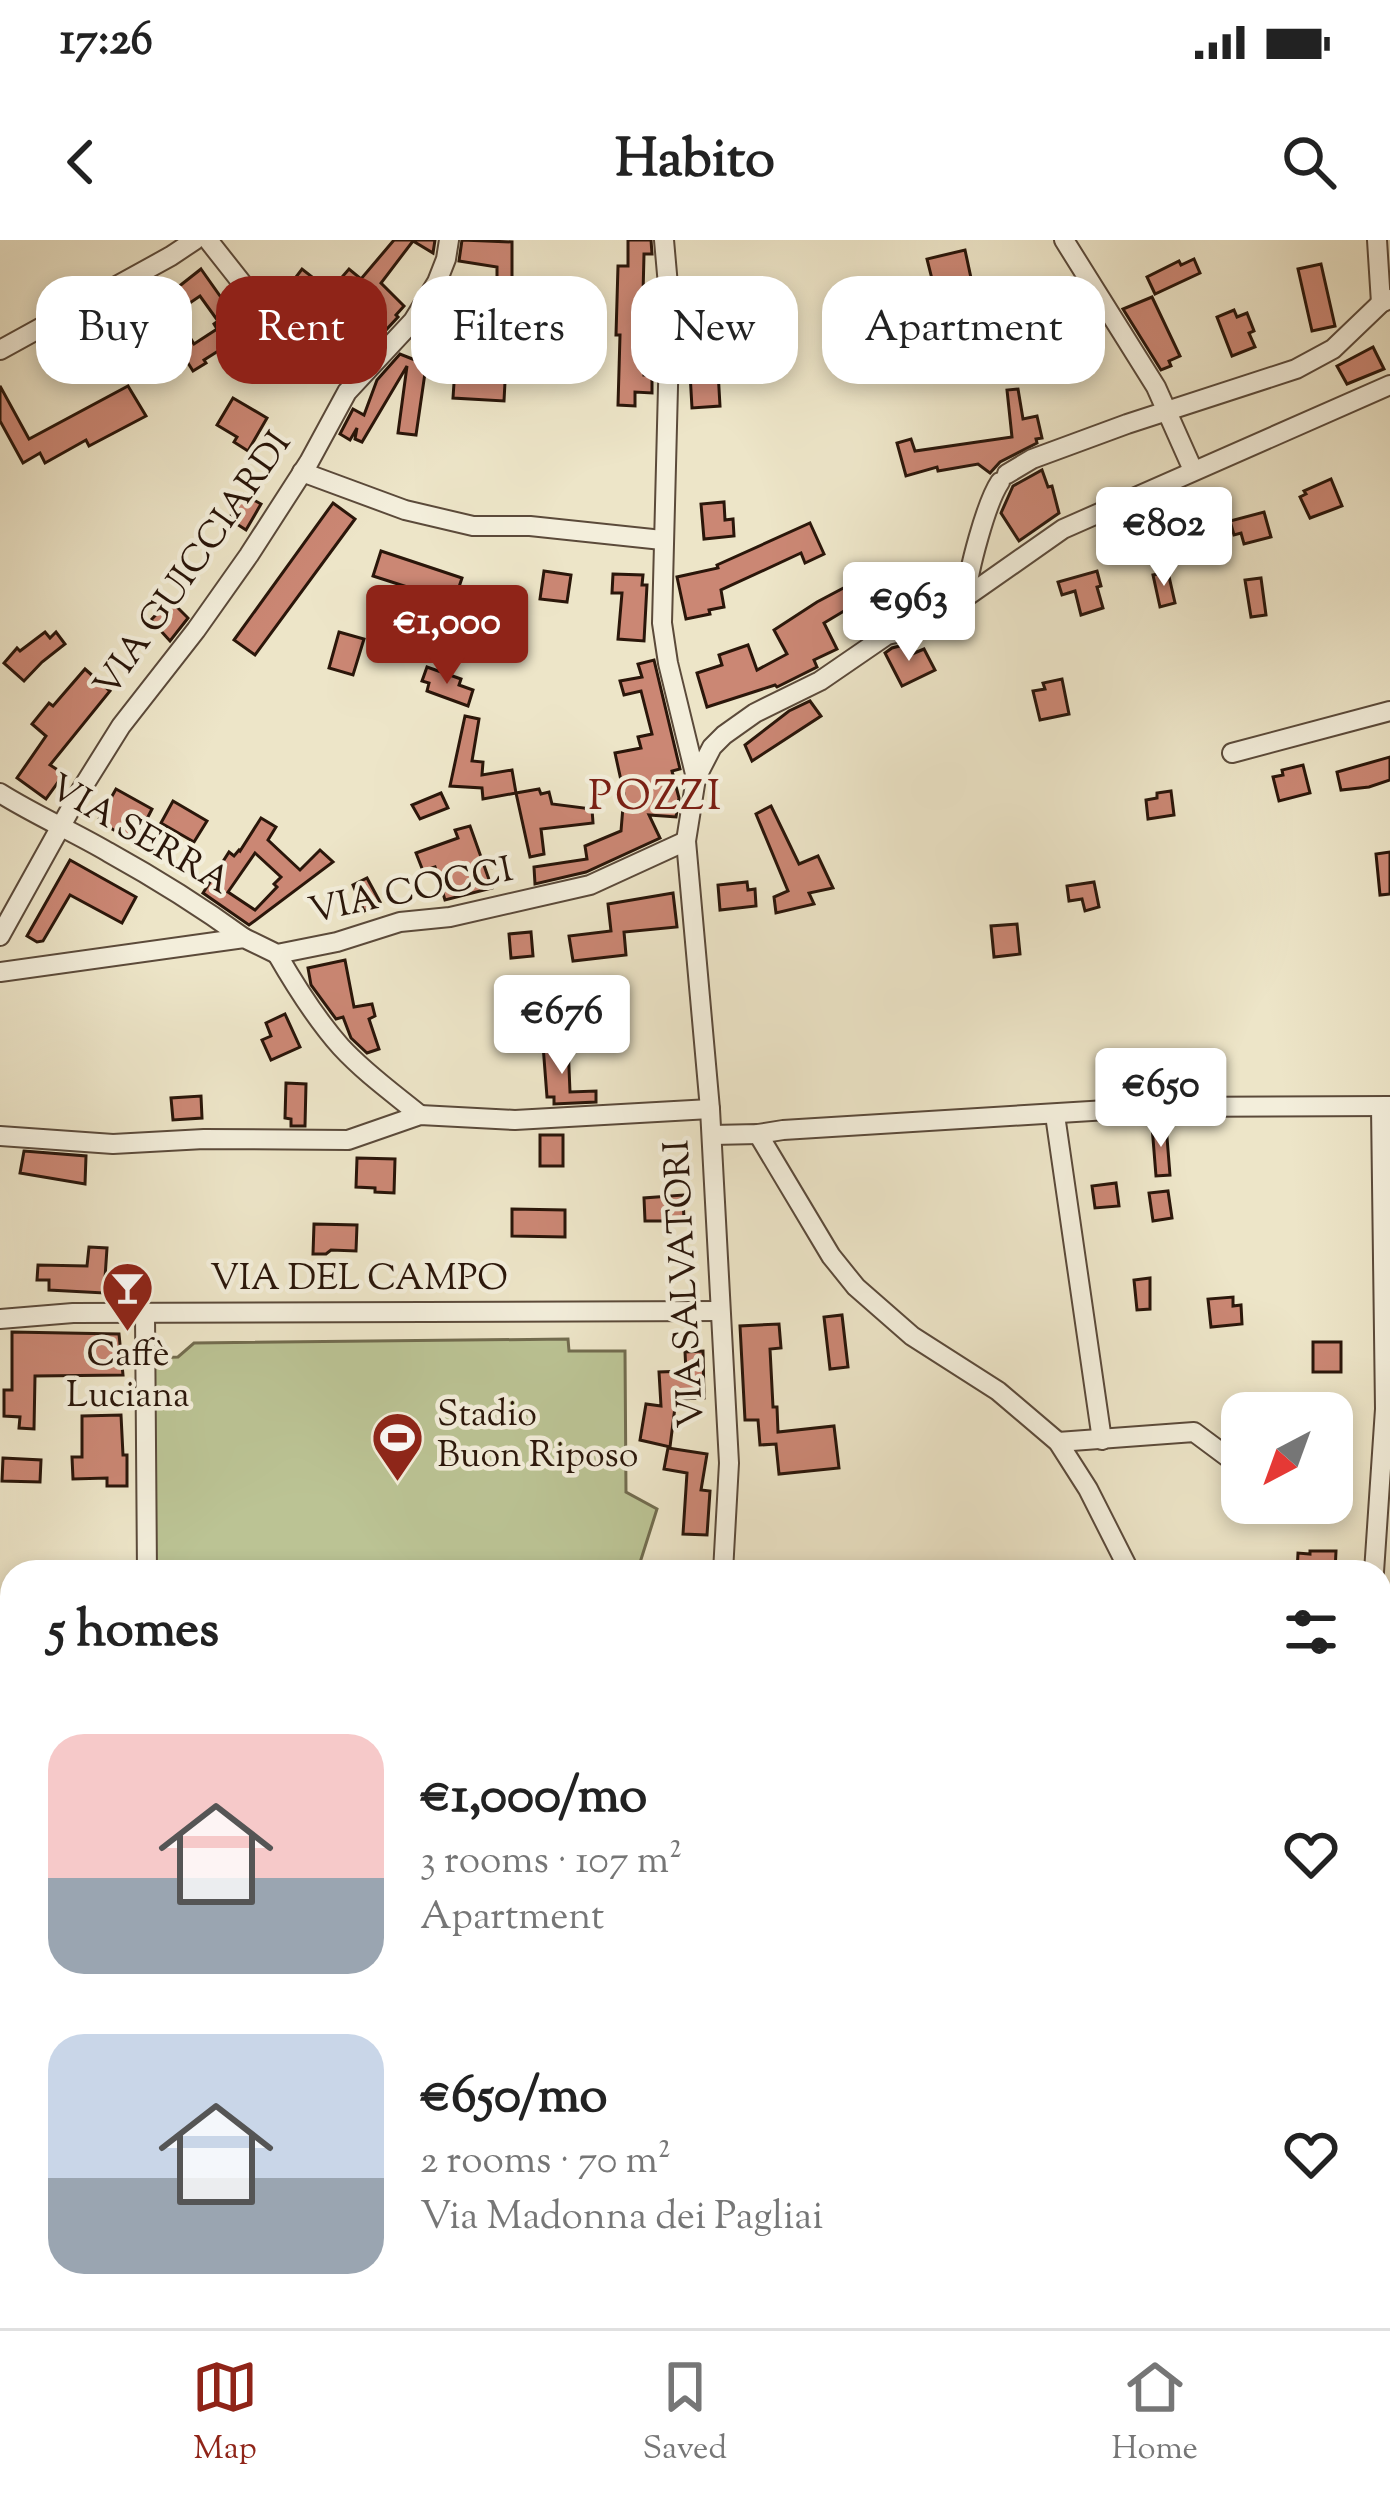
<!DOCTYPE html>
<html lang="en">
<head>
<meta charset="utf-8">
<style>
	:root { --surface:#fff; --page:#f2f2f2; --text:#222; --muted:#767676; --line:#e0e0e0; --accent:#8f2418 }
	body { margin:0; font-family:"Sorts Mill Goudy",serif; background:var(--page); color:var(--text); height:100vh; display:flex; flex-direction:column; font-size:45px; white-space:nowrap }
	* { box-sizing:border-box; margin:0 }
	p { font-size:39px; color:var(--muted) }
	.icon { flex:none; width:66px; height:66px; fill:none; stroke:currentColor; stroke-width:2; stroke-linecap:round; stroke-linejoin:round }
	.map { position:relative; flex:1; overflow:hidden }
	.panel { position:absolute; left:0px; top:1320px; width:1392px; height:768px; display:flex; flex-direction:column; background:var(--surface); border-radius:36px 36px 0 0; box-shadow:0 6px 18px #0003 }
	.panel>* { flex:none }
	.guide { position:absolute; left:36px; top:36px; width:1320px; height:108px; display:flex; gap:24px }
	.needle { width:78px; rotate:221deg }
	.controls { position:absolute; left:1221px; top:1152px; display:grid; gap:24px }
	.controls a { display:grid; place-items:center; width:132px; height:132px; border-radius:24px; background:var(--surface); box-shadow:0 6px 18px #0003; font-size:60px }
	.price { position:absolute; translate:-50% -102px; padding:0 27px; border-radius:12px; background:#fff; color:#222; font-size:39px; line-height:78px; filter:drop-shadow(0 3px 6px #0008) }
	.price::after { content:''; position:absolute; left:50%; top:72px; width:36px; height:27px; margin-left:-18px; background:inherit; clip-path:polygon(0 0,100% 0,50% 100%) }
	.price.active { background:var(--accent); color:#fff }
	ul { padding:0; list-style:none }
	li { display:flex; align-items:center; gap:36px; height:300px; padding:0 48px }
	li span { display:grid; place-items:center; flex:none; width:336px; height:240px; border-radius:36px; color:#555 }
	li>.icon { margin-inline-start:auto }
	span .icon { width:144px; height:144px; fill:#fffc; stroke-width:1 }
	li b { font-size:51px }
	h2 { display:flex; justify-content:space-between; align-items:center; height:144px; padding:0 48px; font-size:51px }
	.tag { padding:0 42px; border-radius:36px; background:var(--surface); box-shadow:0 6px 18px #0003; font-size:42px; line-height:108px }
	.tag.active { background:var(--accent); color:#fff }
	.status { display:flex; justify-content:space-between; align-items:center; height:84px; padding:0 60px; background:var(--surface); direction:ltr }
	.status svg { height:33px; fill:currentColor }
	header { display:flex; justify-content:space-between; align-items:center; height:156px; padding:0 48px; background:var(--surface); font-size:54px; font-weight:700 }
	.tab-bar { display:flex; justify-content:space-around; align-items:center; height:168px; border-top:3px solid var(--line); background:var(--surface); font-size:33px; color:var(--muted) }
	.tab-bar a { display:grid; justify-items:center; gap:6px }
	.tab-bar .active { color:var(--accent) }
	.map>svg:first-child { display:block }
	.green { fill:#bbc394; stroke:#726c4f; stroke-width:3 }
	.building { fill:#cb8774; stroke:#2a160a; stroke-width:3; fill-rule:evenodd }
	.lines { fill:none; stroke-linecap:round; stroke-linejoin:round }
	.minor-casing { stroke:#5b4a3a; stroke-width:22 }
	.minor { stroke:#f3eedb; stroke-width:18 }
	.labels { text-anchor:middle; dominant-baseline:central; stroke-width:9; stroke-linejoin:round; paint-order:stroke }
	.street-label { font-size:36px; fill:#2a160a; stroke:#f3eedb }
	.poi-label { font-size:36px; fill:#2a160a; stroke:#f3eedb }
	.quarter-label { font-size:42px; letter-spacing:3px; fill:#7a1f14; stroke:#f3eedb }
</style>
</head>
<body>
<div class="status"><b>17:26</b><svg viewBox="0 0 49 12"><path d="M0 12V9h3v3zM5 12V6h3v6zM10 12V3h3v9zM15 12V0h3v12zM26 1h20v11H26zM47 4h2v5h-2z"/></svg></div>
<header><svg class="icon" aria-label="back" viewBox="0 0 24 24"><path d="M15 5l-7 7 7 7"/></svg>Habito<svg class="icon" aria-label="search" viewBox="0 0 24 24"><circle cx="10" cy="10" r="6"/><path d="M15 15l6 6"/></svg></header>
<div class="map">
<svg width="1390" height="2088" viewBox="0 0 1390 2088">
	<rect width="100%" height="100%" fill="#ede5c8"/>
	<filter id="stains"><feTurbulence type="fractalNoise" baseFrequency=".00167" numOctaves="4"/><feColorMatrix values="0 0 0 0 .2 0 0 0 0 .09 0 0 0 0 .02 0 0 0 .5 -.17"/></filter>
	<radialGradient id="worn" r=".72"><stop offset=".6" stop-color="#630" stop-opacity="0"/><stop offset="1" stop-color="#630" stop-opacity=".3"/></radialGradient>
	<path class="green" d="M 568,1099 L 569,1111 L 625,1111 L 626,1252 L 657,1269 L 637,1332 L 155,1332 L 152,1118 L 178,1117 L 194,1103 Z"/>
	<g class="building">
		<path d="M 394,0 L 435,0 L 433,13 L 413,1 L 381,43 L 404,66 L 396,75 L 398,77 L 361,117 L 344,100 L 340,103 L 333,100 L 316,83 L 318,81 L 283,54 L 302,29 L 330,51 L 349,29 L 361,39 Z"/>
		<path d="M 462,0 L 512,2 L 512,45 L 497,45 L 497,27 L 459,21 Z"/>
		<path d="M 628,0 L 651,0 L 652,14 L 644,14 L 643,55 L 646,55 L 644,135 L 652,135 L 652,153 L 635,152 L 635,166 L 618,165 L 620,95 L 616,95 L 618,26 L 628,26 Z"/>
		<path d="M 965,10 L 971,38 L 934,47 L 927,19 Z"/>
		<path d="M 1194,19 L 1200,33 L 1155,54 L 1147,37 L 1179,21 L 1181,25 Z"/>
		<path d="M 1321,24 L 1335,86 L 1312,91 L 1298,29 Z"/>
		<path d="M 201,29 L 242,87 L 248,82 L 257,95 L 243,104 L 240,99 L 234,101 L 204,120 L 206,123 L 193,131 L 178,107 L 191,99 L 194,104 L 217,89 L 214,84 L 218,81 L 200,56 L 172,75 L 175,79 L 162,87 L 147,65 L 161,56 L 163,59 Z"/>
		<path d="M 1152,57 L 1180,116 L 1169,121 L 1171,126 L 1161,130 L 1123,69 Z"/>
		<path d="M 1234,70 L 1237,77 L 1247,73 L 1254,91 L 1249,93 L 1255,107 L 1232,116 L 1217,77 Z"/>
		<path d="M 1373,107 L 1384,129 L 1347,144 L 1337,126 Z"/>
		<path d="M 416,108 L 470,112 L 469,135 L 480,136 L 480,140 L 505,142 L 504,161 L 453,158 L 455,128 L 426,126 L 416,195 L 398,193 L 407,126 L 362,202 L 355,199 L 357,188 L 350,200 L 340,194 L 353,169 L 364,175 L 377,140 L 400,114 L 415,120 Z"/>
		<path d="M 718,131 L 720,166 L 692,168 L 690,133 Z"/>
		<path d="M 0,146 L 29,199 L 128,146 L 146,176 L 89,206 L 86,200 L 45,223 L 40,213 L 23,223 L 0,181 Z"/>
		<path d="M 1018,149 L 1023,179 L 1037,176 L 1042,198 L 1036,199 L 1037,203 L 1000,222 L 990,233 L 978,224 L 938,231 L 937,227 L 906,236 L 897,203 L 911,199 L 915,211 L 1012,197 L 1007,150 Z"/>
		<path d="M 233,158 L 267,178 L 248,211 L 234,202 L 237,197 L 217,185 Z"/>
		<path d="M 1042,230 L 1048,247 L 1052,246 L 1059,273 L 1019,301 L 1001,273 L 1013,246 Z"/>
		<path d="M 1331,239 L 1342,266 L 1310,278 L 1300,257 L 1306,254 L 1304,251 Z"/>
		<path d="M 243,254 L 261,264 L 246,290 L 229,279 Z"/>
		<path d="M 724,262 L 725,280 L 733,279 L 734,296 L 704,299 L 701,264 Z"/>
		<path d="M 333,263 L 355,279 L 255,415 L 234,400 Z"/>
		<path d="M 1264,272 L 1271,297 L 1244,304 L 1241,293 L 1234,295 L 1230,281 Z"/>
		<path d="M 810,283 L 824,314 L 805,323 L 801,313 L 721,350 L 724,367 L 709,370 L 710,374 L 686,379 L 677,337 L 718,328 L 717,325 Z"/>
		<path d="M 381,311 L 462,338 L 454,362 L 373,336 Z"/>
		<path d="M 544,331 L 571,335 L 567,362 L 540,359 Z"/>
		<path d="M 1097,331 L 1101,346 L 1097,347 L 1103,368 L 1081,375 L 1075,351 L 1062,355 L 1058,342 Z"/>
		<path d="M 1168,332 L 1175,363 L 1160,367 L 1153,335 Z"/>
		<path d="M 613,334 L 643,335 L 642,345 L 647,345 L 644,401 L 618,399 L 622,353 L 612,353 Z"/>
		<path d="M 905,336 L 922,367 L 905,376 L 888,346 Z"/>
		<path d="M 1261,338 L 1266,375 L 1251,377 L 1245,340 Z"/>
		<path d="M 853,343 L 860,355 L 851,360 L 854,365 L 824,383 L 837,409 L 814,420 L 817,427 L 777,447 L 775,445 L 707,467 L 697,433 L 722,425 L 719,415 L 748,405 L 757,430 L 787,414 L 774,390 L 817,362 Z"/>
		<path d="M 485,353 L 503,357 L 498,377 L 493,376 L 490,389 L 473,386 L 478,364 L 483,365 Z"/>
		<path d="M 170,360 L 188,378 L 170,401 L 151,380 Z"/>
		<path d="M 45,392 L 50,398 L 56,392 L 65,404 L 42,422 L 24,441 L 4,423 L 17,408 L 20,411 Z"/>
		<path d="M 339,392 L 364,399 L 353,435 L 329,428 Z"/>
		<path d="M 907,404 L 912,414 L 924,409 L 935,430 L 902,446 L 885,413 L 892,408 Z"/>
		<path d="M 654,420 L 680,529 L 672,531 L 679,558 L 676,577 L 649,575 L 660,598 L 586,632 L 535,644 L 534,627 L 587,619 L 585,606 L 621,591 L 624,554 L 615,513 L 641,508 L 638,497 L 652,494 L 641,451 L 624,455 L 620,441 L 642,437 L 638,424 Z"/>
		<path d="M 427,427 L 461,439 L 459,445 L 473,450 L 468,466 L 427,451 L 429,443 L 422,441 Z"/>
		<path d="M 85,429 L 110,451 L 50,525 L 64,534 L 46,559 L 17,538 L 46,496 L 32,484 L 49,463 L 53,466 Z"/>
		<path d="M 1062,439 L 1069,474 L 1040,480 L 1033,451 L 1045,449 L 1043,443 Z"/>
		<path d="M 810,461 L 821,476 L 752,521 L 745,505 L 789,471 Z"/>
		<path d="M 465,476 L 479,479 L 472,521 L 483,522 L 482,535 L 512,530 L 516,553 L 483,559 L 482,548 L 450,546 Z"/>
		<path d="M 1390,517 L 1390,540 L 1369,547 L 1341,550 L 1337,532 Z"/>
		<path d="M 1303,525 L 1310,553 L 1279,561 L 1273,537 L 1283,535 L 1282,530 Z"/>
		<path d="M 116,549 L 152,569 L 135,602 L 98,581 Z"/>
		<path d="M 539,549 L 541,554 L 549,552 L 552,564 L 592,569 L 593,583 L 541,589 L 544,614 L 530,617 L 516,553 Z"/>
		<path d="M 1171,551 L 1174,575 L 1148,579 L 1146,560 L 1157,558 L 1157,553 Z"/>
		<path d="M 441,553 L 448,568 L 420,579 L 412,565 Z"/>
		<path d="M 173,561 L 207,581 L 194,602 L 161,583 Z"/>
		<path d="M 771,566 L 799,624 L 818,616 L 833,648 L 809,653 L 814,664 L 776,673 L 774,657 L 788,651 L 756,574 Z"/>
		<path d="M 261,578 L 276,587 L 268,600 L 300,630 L 320,610 L 333,622 L 249,685 L 203,653 L 229,612 L 234,616 L 239,610 L 240,611 ZM 255,613 L 281,637 L 274,644 L 277,647 L 255,670 L 228,652 Z"/>
		<path d="M 470,586 L 492,648 L 445,660 L 435,627 L 423,631 L 416,613 L 458,598 L 455,590 Z"/>
		<path d="M 1390,612 L 1390,654 L 1380,655 L 1376,614 Z"/>
		<path d="M 70,620 L 136,657 L 122,683 L 70,655 L 43,701 L 37,702 L 27,696 Z"/>
		<path d="M 367,638 L 380,662 L 364,671 L 353,645 Z"/>
		<path d="M 747,642 L 748,650 L 755,649 L 756,666 L 720,670 L 718,645 Z"/>
		<path d="M 1094,642 L 1099,667 L 1085,671 L 1082,659 L 1069,661 L 1067,646 Z"/>
		<path d="M 673,653 L 677,687 L 624,692 L 626,715 L 573,721 L 569,696 L 611,691 L 608,664 Z"/>
		<path d="M 1017,684 L 1020,714 L 994,717 L 991,686 Z"/>
		<path d="M 531,692 L 533,716 L 511,718 L 509,694 Z"/>
		<path d="M 345,720 L 354,767 L 372,764 L 375,776 L 369,779 L 379,809 L 367,813 L 351,798 L 343,777 L 336,779 L 311,745 L 308,728 Z"/>
		<path d="M 540,738 L 544,800 L 525,801 L 522,739 Z"/>
		<path d="M 285,774 L 300,807 L 271,820 L 262,800 L 271,796 L 266,783 Z"/>
		<path d="M 568,804 L 570,852 L 596,851 L 596,862 L 554,864 L 554,857 L 547,857 L 543,805 Z"/>
		<path d="M 286,843 L 306,844 L 305,886 L 291,886 L 291,879 L 285,878 Z"/>
		<path d="M 201,856 L 202,878 L 173,880 L 171,858 Z"/>
		<path d="M 1166,885 L 1170,935 L 1156,936 L 1152,886 Z"/>
		<rect x="540" y="895" width="23" height="31"/>
		<path d="M 24,911 L 86,916 L 85,944 L 20,933 Z"/>
		<path d="M 357,918 L 395,919 L 394,953 L 375,952 L 375,948 L 356,947 Z"/>
		<path d="M 1116,943 L 1119,966 L 1095,968 L 1092,946 Z"/>
		<path d="M 1168,951 L 1172,978 L 1153,981 L 1149,953 Z"/>
		<path d="M 683,955 L 684,981 L 645,981 L 644,958 Z"/>
		<path d="M 512,969 L 565,970 L 565,997 L 512,996 Z"/>
		<path d="M 314,984 L 357,985 L 356,1011 L 331,1010 L 326,1014 L 313,1014 Z"/>
		<path d="M 89,1007 L 107,1008 L 104,1053 L 49,1050 L 49,1040 L 37,1040 L 38,1025 L 87,1026 Z"/>
		<path d="M 1150,1038 L 1150,1069 L 1137,1070 L 1134,1040 Z"/>
		<path d="M 1233,1057 L 1233,1066 L 1241,1065 L 1242,1084 L 1211,1087 L 1208,1059 Z"/>
		<path d="M 842,1075 L 848,1127 L 830,1129 L 824,1077 Z"/>
		<path d="M 779,1084 L 781,1108 L 770,1109 L 773,1167 L 777,1167 L 778,1192 L 834,1186 L 839,1228 L 779,1234 L 776,1204 L 760,1205 L 758,1180 L 745,1180 L 740,1086 Z"/>
		<path d="M 12,1092 L 119,1094 L 123,1135 L 35,1136 L 34,1189 L 19,1188 L 20,1177 L 4,1176 L 4,1150 L 12,1150 Z"/>
		<rect x="1313" y="1102" width="28" height="30"/>
		<path d="M 703,1111 L 704,1158 L 676,1159 L 670,1207 L 640,1200 L 646,1164 L 661,1166 L 659,1132 L 686,1131 L 685,1112 Z"/>
		<path d="M 121,1175 L 123,1215 L 127,1215 L 127,1246 L 107,1246 L 107,1238 L 73,1239 L 72,1217 L 82,1217 L 82,1176 Z"/>
		<path d="M 668,1208 L 707,1214 L 701,1250 L 710,1251 L 707,1295 L 683,1294 L 687,1233 L 664,1229 Z"/>
		<path d="M 3,1218 L 41,1220 L 40,1242 L 2,1241 Z"/>
		<path d="M 1310,1311 L 1336,1311 L 1335,1332 L 1297,1332 L 1298,1313 L 1310,1314 Z"/>
	</g>
	<g class="lines">
		<defs>
			<g id="minor">
				<path d="M 208,0 L 279,90 L 341,118 L 359,136"/>
				<path d="M 664,0 L 670,68 L 662,383 L 668,423 L 696,538"/>
				<path d="M 1064,0 L 1156,147 L 1193,230"/>
				<path d="M 1377,0 L 1381,63"/>
				<path d="M 0,110 L 171,16 L 195,0"/>
				<path d="M 302,232 L 405,270 L 473,286 L 530,286 L 662,300"/>
				<path d="M 1007,234 L 1032,219 L 1127,184 L 1296,129 L 1333,109 L 1381,63 L 1390,59"/>
				<path d="M 966,357 C 968,331 986,263 1000,242"/>
				<path d="M 1232,513 L 1390,471"/>
				<path d="M 0,553 C 35,575 72,591 108,612 C 155,638 200,666 244,698"/>
				<path d="M 0,696 L 81,550 L 121,486 L 196,390 L 249,315 L 309,222 L 347,152 L 413,81 L 437,42 L 446,19 L 449,0"/>
				<path d="M 277,714 C 296,747 316,779 341,807 C 365,833 393,853 420,875"/>
				<path d="M 0,732 L 244,698 L 277,714 L 337,702 L 400,682 L 450,677 L 590,645 L 686,601"/>
				<path d="M 1055,875 L 1102,1200"/>
				<path d="M 758,894 L 831,1016 L 856,1047 L 912,1096 L 998,1151 L 1058,1202 L 1088,1249 L 1130,1332"/>
				<path d="M 712,895 L 758,894 L 783,890 L 1156,867 L 1390,866"/>
				<path d="M 0,896 L 113,904 L 204,899 L 348,900 L 420,875 L 515,880 L 710,869"/>
				<path d="M 145,1075 L 147,1332"/>
				<path d="M 0,1079 L 73,1073 L 720,1071"/>
				<path d="M 1058,1202 L 1194,1192 L 1237,1224"/>
				<path d="M 723,1332 L 729,1223 L 710,869 L 686,601 L 696,538 L 712,507 L 724,495 L 755,473 L 820,441 L 887,395 L 905,391 L 925,381 L 966,357 L 1063,289 L 1390,145"/>
				<path d="M 1374,1332 L 1385,1169 L 1381,867"/>
				<path d="M 1380,1542 L 1390,1549"/>
				<path d="M 0,1659 L 12,1655"/>
				<path d="M 1380,1786 L 1390,1785"/>
				<path d="M 0,1884 L 12,1883"/>
				<path d="M 0,2001 L 12,2017"/>
				<path d="M 1380,2036 L 1390,2036"/>
				<path d="M 66,2076 L 78,2088"/>
				<path d="M 761,2076 L 762,2088"/>
			</g>
		</defs>
		<use href="#minor" class="minor-casing"/>
		<use href="#minor" class="minor"/>
	</g>
	<defs>
		<symbol id="bar-pin" viewBox="-11 -11 22 30"><path d="M0 17L-7.5 6A9.5 9.5 0 1 1 7.5 6Z" fill="#8f2418" stroke="#f3eedb"/><path d="M-6-5H6L.8 .8V4.5H3.5V6h-7V4.5H-.8V.8Z" fill="#fff"/></symbol>
		<symbol id="stadium-pin" viewBox="-11 -11 22 30"><path d="M0 17L-7.5 6A9.5 9.5 0 1 1 7.5 6Z" fill="#8f2418" stroke="#f3eedb"/><path d="M0-5a6.5 5 0 1 0 0 10a6.5 5 0 1 0 0-10ZM-3.5-1.8h7v3.6h-7Z" fill="#fff"/></symbol>
	</defs>
	<g fill-rule="evenodd">
		<use href="#bar-pin" x="98" y="1018" width="59" height="81"/>
		<use href="#stadium-pin" x="368" y="1168" width="59" height="81"/>
	</g>
	<g class="labels">
		<g class="street-label">
			<text transform="translate(194 325) rotate(-55)">VIA GUICCIARDI</text>
			<text transform="translate(139 596) rotate(30)">VIA SERRA</text>
			<text transform="translate(411 652) rotate(-12)">VIA COCCI</text>
			<text x="359" y="1040">VIA DEL CAMPO</text>
			<text transform="translate(686 1044) rotate(-93)">VIA SALVATORI</text>
		</g>
		<g class="poi-label">
			<text x="128" y="1116">Caffè<tspan x="128" dy="41">Luciana</tspan></text>
			<text x="437" y="1176" text-anchor="start">Stadio<tspan x="437" dy="41">Buon Riposo</tspan></text>
		</g>
		<g class="quarter-label">
			<text x="656" y="559">POZZI</text>
		</g>
	</g>
	<rect width="100%" height="100%" filter="url(#stains)"/>
	<rect width="100%" height="100%" fill="url(#worn)"/>
</svg>
<div class="controls">
<a><svg class="needle" viewBox="-14 -14 28 28"><path d="M0-13l5 13h-10z" fill="#e53935"/><path d="M0 13l5-13h-10z" fill="#767676"/></svg></a>
</div>
<b class="price" style="left:1164px;top:349px">€802</b>
<b class="price" style="left:909px;top:424px">€963</b>
<b class="price active" style="left:447px;top:447px">€1,000</b>
<b class="price" style="left:562px;top:837px">€676</b>
<b class="price" style="left:1161px;top:910px">€650</b>
<div class="guide">
<a class="tag">Buy</a>
<a class="tag active">Rent</a>
<a class="tag">Filters</a>
<a class="tag">New</a>
<a class="tag">Apartment</a>
</div>
<section class="panel">
<h2>5 homes<svg class="icon" aria-label="filters" viewBox="0 0 24 24"><path d="M4 7h16M4 17h16"/><circle cx="9" cy="7" r="2"/><circle cx="15" cy="17" r="2"/></svg></h2>
<ul>
<li><span style="background:linear-gradient(#f6c9c9 60%,#9aa5b1 0)"><svg class="icon" aria-label="home" viewBox="0 0 24 24"><path d="M3 11l9-7 9 7M6 9v11h12V9"/></svg></span><div><b>€1,000/mo</b><p>3 rooms · 107 m²</p><p>Apartment</p></div><svg class="icon" aria-label="heart" viewBox="0 0 24 24"><path d="M12 20l-8-8c-3-5 5-10 8-4 3-6 11-1 8 4z"/></svg></li>
<li><span style="background:linear-gradient(#c9d6e8 60%,#9aa5b1 0)"><svg class="icon" aria-label="home" viewBox="0 0 24 24"><path d="M3 11l9-7 9 7M6 9v11h12V9"/></svg></span><div><b>€650/mo</b><p>2 rooms · 70 m²</p><p>Via Madonna dei Pagliai</p></div><svg class="icon" aria-label="heart" viewBox="0 0 24 24"><path d="M12 20l-8-8c-3-5 5-10 8-4 3-6 11-1 8 4z"/></svg></li>
</ul>
</section>
</div>
<nav class="tab-bar">
<a class="active"><svg class="icon" aria-label="map" viewBox="0 0 24 24"><path d="M3 6l6-2 6 2 6-2v14l-6 2-6-2-6 2zM9 4v14M15 6v14"/></svg>Map</a>
<a><svg class="icon" aria-label="saved" viewBox="0 0 24 24"><path d="M7 4h10v16l-5-4-5 4z"/></svg>Saved</a>
<a><svg class="icon" aria-label="home" viewBox="0 0 24 24"><path d="M3 11l9-7 9 7M6 9v11h12V9"/></svg>Home</a>
</nav>
</body>
</html>
